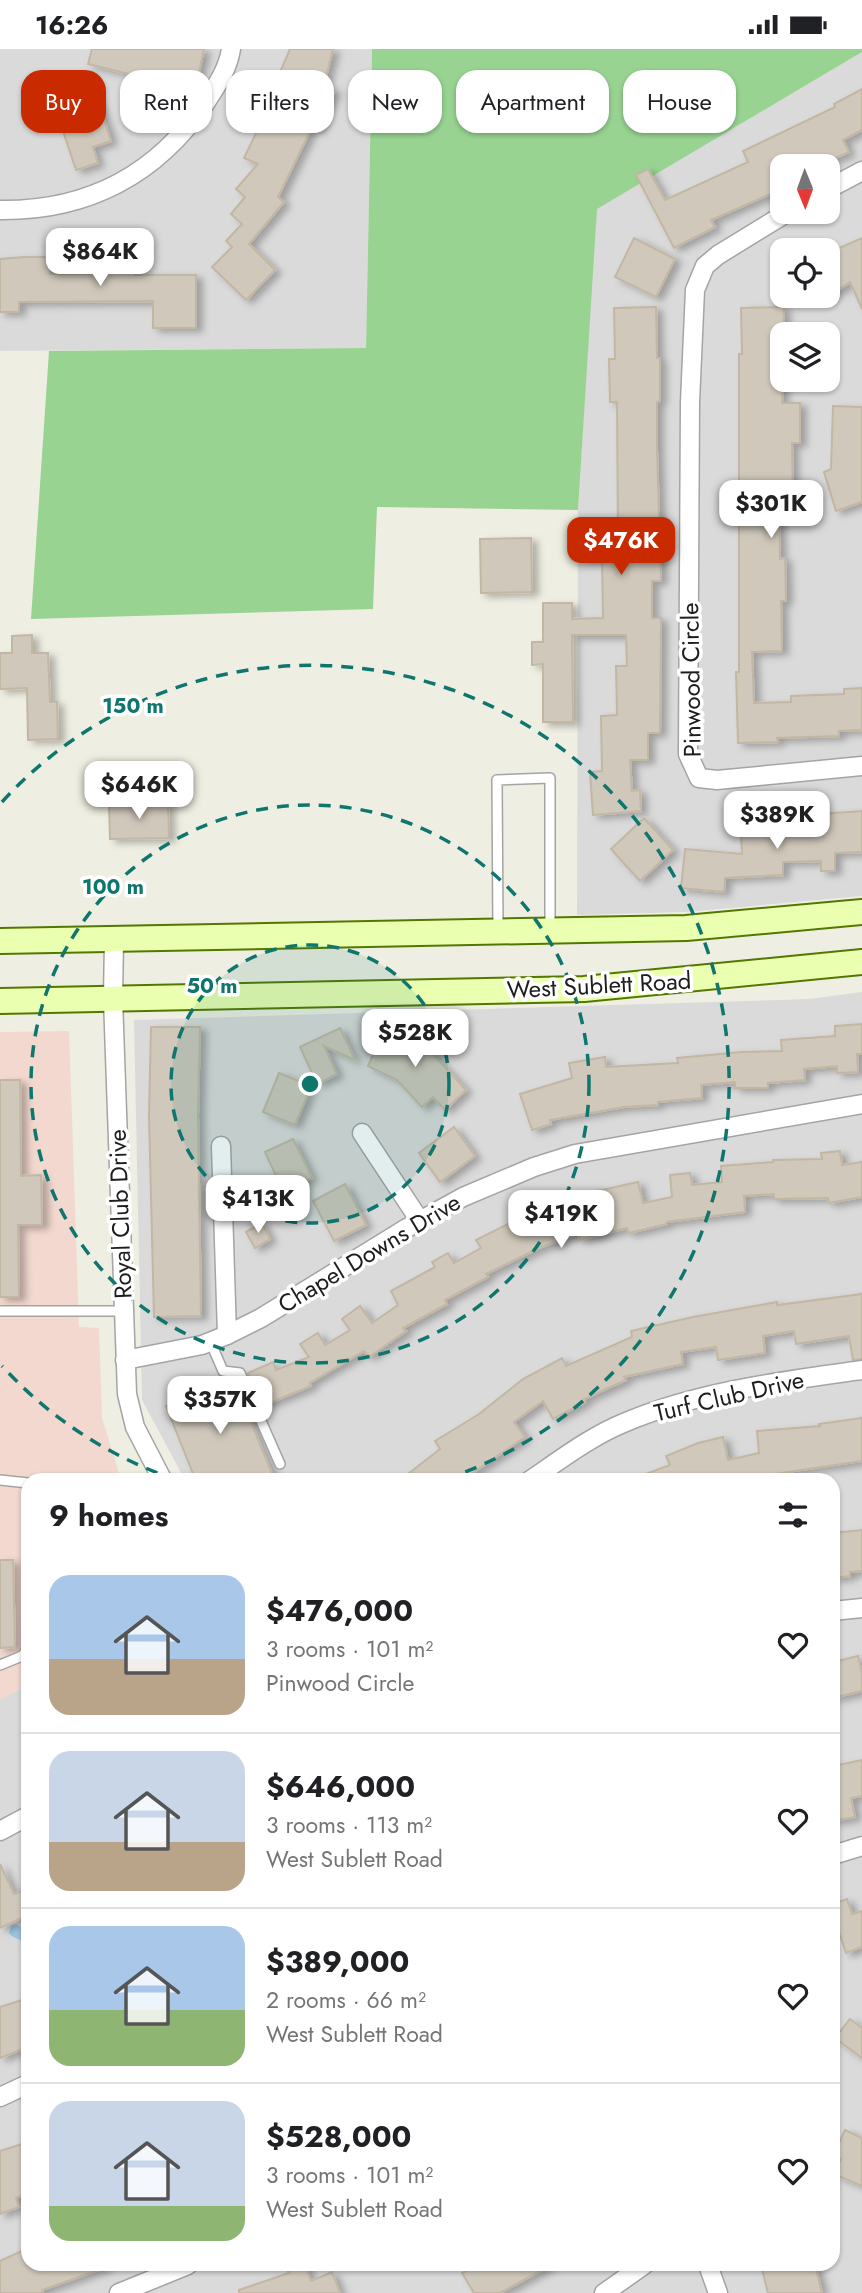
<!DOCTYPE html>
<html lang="en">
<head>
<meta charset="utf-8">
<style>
	:root { --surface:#fff; --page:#f6f6f6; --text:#202124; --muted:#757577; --line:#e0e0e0; --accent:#ca2a00 }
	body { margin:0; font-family:Jost,sans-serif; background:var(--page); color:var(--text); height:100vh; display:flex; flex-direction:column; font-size:26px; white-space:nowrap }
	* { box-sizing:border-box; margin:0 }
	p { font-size:23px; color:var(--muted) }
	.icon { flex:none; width:38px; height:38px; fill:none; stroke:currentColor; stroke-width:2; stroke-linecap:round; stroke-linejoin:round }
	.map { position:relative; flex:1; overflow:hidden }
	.sheet { position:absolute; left:21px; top:1424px; width:819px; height:798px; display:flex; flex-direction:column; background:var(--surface); border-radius:21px; box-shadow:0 2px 5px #0004 }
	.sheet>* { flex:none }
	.banner { position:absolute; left:21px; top:21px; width:821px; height:63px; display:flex; gap:14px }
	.needle { width:46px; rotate:179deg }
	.fabs { position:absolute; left:770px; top:105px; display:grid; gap:14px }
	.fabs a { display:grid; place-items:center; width:70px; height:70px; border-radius:14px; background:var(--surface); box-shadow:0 2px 5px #0004; font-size:35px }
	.price { position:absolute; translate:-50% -60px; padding:0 16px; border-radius:14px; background:#fff; color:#222; font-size:23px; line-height:46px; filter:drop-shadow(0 2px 4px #0008) }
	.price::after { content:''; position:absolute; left:50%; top:42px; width:21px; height:16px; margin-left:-10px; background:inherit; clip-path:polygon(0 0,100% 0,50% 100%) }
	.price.active { background:var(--accent); color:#fff }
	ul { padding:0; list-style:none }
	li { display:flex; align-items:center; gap:21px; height:175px; padding:0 28px }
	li+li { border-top:2px solid var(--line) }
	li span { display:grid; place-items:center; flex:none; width:196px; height:140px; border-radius:21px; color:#555 }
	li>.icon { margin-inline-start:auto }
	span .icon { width:84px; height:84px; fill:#fffc; stroke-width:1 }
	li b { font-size:30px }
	h2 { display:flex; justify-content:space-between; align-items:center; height:84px; padding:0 28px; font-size:30px }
	.pill { padding:0 24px; border-radius:21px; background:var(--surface); box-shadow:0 2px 5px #0004; font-size:24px; line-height:63px }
	.pill.active { background:var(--accent); color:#fff }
	.status { display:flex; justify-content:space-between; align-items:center; height:49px; padding:0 35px; background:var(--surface); direction:ltr }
	.status svg { height:19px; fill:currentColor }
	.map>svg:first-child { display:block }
	.residential { fill:#dbdada; fill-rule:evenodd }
	.commercial { fill:#f2d8cf }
	.forest { fill:#98d392 }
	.water { fill:#9ec4e2 }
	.building { fill:#d0c8bb; stroke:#c2b7a3; stroke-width:2; filter:url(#shadow) }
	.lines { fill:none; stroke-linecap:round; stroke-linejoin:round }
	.lane-casing { stroke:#a4a4a4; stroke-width:12 }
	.street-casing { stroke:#a4a4a4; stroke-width:21 }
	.secondary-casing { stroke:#527800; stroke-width:28 }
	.lane { stroke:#fff; stroke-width:9 }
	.street { stroke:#fff; stroke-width:18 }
	.secondary { stroke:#ebffb0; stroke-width:24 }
	.ring { fill:none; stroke:#0f766e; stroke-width:3.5; stroke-dasharray:12 9 }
	.labels { text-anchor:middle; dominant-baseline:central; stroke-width:7; stroke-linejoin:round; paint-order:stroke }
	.street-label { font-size:24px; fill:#1d1d1d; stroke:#fff }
	.centre { fill:#0f766e; stroke:#fff; stroke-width:3.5 }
	.ring-label { font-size:21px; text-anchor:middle; font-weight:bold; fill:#0f766e; stroke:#fff; stroke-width:7; stroke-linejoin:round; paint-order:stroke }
</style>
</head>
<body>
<div class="status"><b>16:26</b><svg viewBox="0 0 49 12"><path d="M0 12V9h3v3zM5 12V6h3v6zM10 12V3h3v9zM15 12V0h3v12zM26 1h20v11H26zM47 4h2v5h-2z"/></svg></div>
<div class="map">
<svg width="862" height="2244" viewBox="0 0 862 2244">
	<defs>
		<filter id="shadow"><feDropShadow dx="6" dy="3.5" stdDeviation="3.5" flood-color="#0004"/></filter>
	</defs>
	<rect width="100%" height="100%" fill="#efeee2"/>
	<g class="residential">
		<path d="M 0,0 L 372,0 L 366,299 L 0,302 Z"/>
		<path d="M 862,3 L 862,847 L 686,863 L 577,866 L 578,461 L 596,160 ZM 782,117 L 828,117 L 828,163 L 782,163 ZM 782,201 L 828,201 L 828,247 L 782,247 ZM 782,285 L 828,285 L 828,331 L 782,331 Z"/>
		<path d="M 862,943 L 862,2244 L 0,2244 L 0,1650 L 28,1637 L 28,2216 L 833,2216 L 833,1432 L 185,1431 L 142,1351 L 134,971 L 809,950 Z"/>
	</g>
	<path class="commercial" d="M 69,982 L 79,1278 L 99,1279 L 102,1369 L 121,1431 L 28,1432 L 28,1637 L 0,1650 L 0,983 Z"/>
	<path class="forest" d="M 372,0 L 862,0 L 862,3 L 597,160 L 578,461 L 377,458 L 373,560 L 31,570 L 49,302 L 366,299 Z"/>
	<path class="water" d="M 16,1875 L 28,1883 L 28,1895 C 22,1890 13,1890 9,1884 L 11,1877 Z"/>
	<g class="building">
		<path d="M 92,0 L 204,0 L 195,41 L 88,15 Z"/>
		<path d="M 290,0 L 333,0 L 324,36 L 335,41 L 318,81 L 312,78 L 278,148 L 284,153 L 249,195 L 275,221 L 246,251 L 212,218 L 232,198 L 226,192 L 242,175 L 231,165 L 245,148 L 236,140 L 258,115 L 244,109 L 268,59 L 265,58 Z"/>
		<path d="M 862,40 L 862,81 L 843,91 L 849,103 L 818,117 L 782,117 L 782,140 L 711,171 L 715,178 L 674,199 L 636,126 L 648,120 L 665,151 L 748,113 L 743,102 L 835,58 L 834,55 Z"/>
		<path d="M 96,47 L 111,92 L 93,98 L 98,114 L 76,121 L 56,61 Z"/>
		<path d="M 634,189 L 675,210 L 656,248 L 615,228 Z"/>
		<path d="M 862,189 L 862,260 L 850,233 L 828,248 L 828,204 Z"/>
		<path d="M 25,208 L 50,208 L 50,225 L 91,225 L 91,209 L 135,209 L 135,226 L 196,226 L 196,279 L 153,279 L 153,252 L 19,253 L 19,263 L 0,263 L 0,210 Z"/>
		<path d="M 656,258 L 657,309 L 660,309 L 660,352 L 657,353 L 657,401 L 661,532 L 652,532 L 652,569 L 661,569 L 660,684 L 648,684 L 648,711 L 630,711 L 632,742 L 640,741 L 641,762 L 593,766 L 590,723 L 602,722 L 601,667 L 617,666 L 616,617 L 627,617 L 626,586 L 572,586 L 573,673 L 543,673 L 543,615 L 532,616 L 532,593 L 543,593 L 543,554 L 572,554 L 572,570 L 603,569 L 602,508 L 583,508 L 583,488 L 618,488 L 617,353 L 610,353 L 609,310 L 615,310 L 614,259 Z"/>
		<path d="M 784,258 L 782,354 L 800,354 L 800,394 L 792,394 L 793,451 L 779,451 L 780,510 L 785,509 L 786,552 L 781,552 L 782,602 L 752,603 L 754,654 L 791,653 L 791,647 L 844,645 L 844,640 L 862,639 L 862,681 L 839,682 L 839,687 L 777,689 L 778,693 L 738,694 L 736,623 L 739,623 L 739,305 L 742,305 L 741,259 Z"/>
		<path d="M 833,357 L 862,358 L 862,453 L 836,462 L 824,423 L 831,420 Z"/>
		<path d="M 531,489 L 532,543 L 481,544 L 480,490 Z"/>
		<path d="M 32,586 L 32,604 L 48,604 L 50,653 L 57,653 L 58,690 L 28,691 L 27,639 L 0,640 L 0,604 L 12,604 L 12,587 Z"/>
		<path d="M 168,753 L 169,789 L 110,790 L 109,754 Z"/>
		<path d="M 862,762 L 862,803 L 835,804 L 835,822 L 821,822 L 821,812 L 783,813 L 783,826 L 725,829 L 724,843 L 681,839 L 685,800 L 742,805 L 741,785 L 791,783 L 790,767 Z"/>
		<path d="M 644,769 L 673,801 L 640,832 L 611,800 Z"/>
		<path d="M 862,975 L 862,1005 L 857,1005 L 858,1023 L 837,1024 L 837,1017 L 804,1020 L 805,1031 L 768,1034 L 768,1039 L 735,1039 L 735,1033 L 701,1036 L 702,1049 L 658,1053 L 658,1056 L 624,1058 L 550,1071 L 551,1075 L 532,1081 L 520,1045 L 572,1029 L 569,1014 L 605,1008 L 606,1018 L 678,1014 L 677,1009 L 742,1003 L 782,1002 L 781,991 L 835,987 L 835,977 Z"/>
		<path d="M 386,977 L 422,993 L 466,1041 L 445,1061 L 433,1048 L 422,1058 L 397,1031 L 368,1017 Z"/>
		<path d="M 151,978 L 200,978 L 198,1066 L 201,1267 L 154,1268 L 149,1066 Z"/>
		<path d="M 340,979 L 355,1011 L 324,997 L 337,1025 L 317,1035 L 300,998 Z"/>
		<path d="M 279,1024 L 311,1037 L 295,1076 L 263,1063 Z"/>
		<path d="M 0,1031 L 20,1031 L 21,1127 L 41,1126 L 42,1176 L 18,1176 L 19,1248 L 0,1248 Z"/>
		<path d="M 454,1078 L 475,1107 L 440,1133 L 419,1104 Z"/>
		<path d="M 293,1090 L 312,1129 L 283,1142 L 265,1103 Z"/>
		<path d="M 840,1102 L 842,1116 L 862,1113 L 862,1148 L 829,1154 L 828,1149 L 774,1150 L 774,1145 L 744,1147 L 745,1163 L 667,1173 L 667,1175 L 629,1184 L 627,1179 L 580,1191 L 579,1184 L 539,1199 L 486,1225 L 488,1228 L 445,1251 L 447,1255 L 403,1279 L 406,1282 L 369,1308 L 364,1302 L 310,1334 L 311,1337 L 262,1357 L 248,1324 L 273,1313 L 276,1321 L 309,1308 L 300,1295 L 318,1284 L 325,1296 L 350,1281 L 342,1270 L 360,1257 L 372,1274 L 398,1256 L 391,1242 L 435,1218 L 432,1213 L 448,1204 L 454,1214 L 481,1199 L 476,1191 L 522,1168 L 560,1153 L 562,1158 L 590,1150 L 588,1144 L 638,1133 L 643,1154 L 672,1148 L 670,1126 L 690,1124 L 692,1136 L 722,1133 L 721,1117 L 773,1113 L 773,1111 L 822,1110 L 821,1104 Z"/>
		<path d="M 345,1135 L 366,1176 L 334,1192 L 313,1152 Z"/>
		<path d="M 262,1174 L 270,1190 L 255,1199 L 246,1183 Z"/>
		<path d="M 862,1245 L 862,1310 L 853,1311 L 849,1287 L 796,1295 L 794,1282 L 763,1287 L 765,1304 L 718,1311 L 716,1298 L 681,1303 L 683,1315 L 624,1328 L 626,1331 L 584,1350 L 585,1353 L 553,1370 L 543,1352 L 514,1373 L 525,1388 L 461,1432 L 399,1432 L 440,1400 L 435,1392 L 479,1365 L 523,1330 L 562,1309 L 566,1317 L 632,1288 L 631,1282 L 693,1268 L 777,1253 L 777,1256 Z"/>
		<path d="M 232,1330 L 235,1330 L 249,1362 L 247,1363 L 275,1432 L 196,1432 L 166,1357 Z"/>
		<path d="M 862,1369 L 862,1412 L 747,1429 L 748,1432 L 633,1432 L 632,1430 L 670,1416 L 666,1407 L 698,1394 L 723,1388 L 728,1411 L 759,1404 L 757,1382 L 820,1377 L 819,1375 Z"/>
		<path d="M 862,1481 L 862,1522 L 850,1523 L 850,1527 L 833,1529 L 833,1484 Z"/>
		<path d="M 0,1511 L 13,1511 L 15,1598 L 0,1599 Z"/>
		<path d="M 858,1607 L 862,1625 L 862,1642 L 833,1649 L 833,1613 Z"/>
		<path d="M 862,1711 L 862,1747 L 851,1749 L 855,1768 L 833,1772 L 833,1717 Z"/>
		<path d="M 0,1815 L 14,1845 L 28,1840 L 28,1866 L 0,1879 Z"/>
		<path d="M 847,1850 L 852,1865 L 862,1862 L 862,1898 L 846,1904 L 833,1865 L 833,1855 Z"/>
		<path d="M 28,1949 L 28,1998 L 0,2009 L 0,1958 Z"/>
		<path d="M 850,1970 L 862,1979 L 862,2009 L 835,1989 Z"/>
		<path d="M 845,2081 L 862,2089 L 862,2137 L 834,2125 L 841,2110 L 833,2107 Z"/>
		<path d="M 28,2093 L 28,2145 L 16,2149 L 19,2158 L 0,2165 L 0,2102 Z"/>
		<path d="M 28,2199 L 28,2216 L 107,2216 L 107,2218 L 42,2241 L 43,2244 L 0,2244 L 0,2212 Z"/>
		<path d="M 300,2216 L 305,2216 L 311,2232 L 332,2223 L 340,2244 L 239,2244 L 239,2241 L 289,2224 L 287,2221 Z"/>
		<path d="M 478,2216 L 551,2216 L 500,2244 L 474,2244 L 462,2224 Z"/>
		<path d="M 761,2216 L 815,2216 L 822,2244 L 768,2244 Z"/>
	</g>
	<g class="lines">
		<defs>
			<g id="lane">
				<path d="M 498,880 L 497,731 L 550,729 L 550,880"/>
				<path d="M 0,1262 L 123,1262"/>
				<path d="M 210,1292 L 223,1322 L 240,1324 L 280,1415"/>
				<path d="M 0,1431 L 28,1434"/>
				<path d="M 0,1616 L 22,1607 L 28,1600"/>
			</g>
			<g id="street">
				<path d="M 828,140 L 862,122"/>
				<path d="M 0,161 C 87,162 157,126 206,53 C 217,36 228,20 231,0"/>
				<path d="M 788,163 L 718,206 L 705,217 L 695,241 L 690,353 L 688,705 L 699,729 L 717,731 L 862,717"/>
				<path d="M 114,890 L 113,950 L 127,1345 L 135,1378 L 163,1432"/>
				<path d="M 362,1084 L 420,1172"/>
				<path d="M 221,1097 L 227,1286"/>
				<path d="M 125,1311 L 202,1296 L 227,1286 L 261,1269 L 407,1179 L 463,1148 L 534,1118 L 575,1105 L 862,1055"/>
				<path d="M 529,1432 C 560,1411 591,1387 626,1373 C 700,1342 783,1332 862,1321"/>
				<path d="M 833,1562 L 862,1559"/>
				<path d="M 0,1782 L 28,1767"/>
				<path d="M 833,1806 L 862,1797"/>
				<path d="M 0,2048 L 28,2035"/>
				<path d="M 708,2216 L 718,2244"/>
				<path d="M 119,2244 L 188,2216"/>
				<path d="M 604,2244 L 644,2216"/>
			</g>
			<g id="secondary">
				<path d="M 0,892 L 686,879 L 862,863"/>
				<path d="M 0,952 L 584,940 L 862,913"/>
			</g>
		</defs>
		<use href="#lane" class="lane-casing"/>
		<use href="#street" class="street-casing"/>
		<use href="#secondary" class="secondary-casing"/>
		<use href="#lane" class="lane"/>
		<use href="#street" class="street"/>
		<use href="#secondary" class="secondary"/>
	</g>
	<circle cx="310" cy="1035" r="139" fill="#0f766e" fill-opacity=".12"/>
	<g class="ring">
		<circle cx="310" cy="1035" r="139"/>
		<circle cx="310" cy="1035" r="279"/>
		<path d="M177 1431A418 418 0 0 1 2 1317M2 753A418 418 0 1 1 443 1431"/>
	</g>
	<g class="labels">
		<g class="street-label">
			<text transform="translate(691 631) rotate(-91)">Pinwood Circle</text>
			<text transform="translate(599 936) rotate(-3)">West Sublett Road</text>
			<text transform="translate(120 1165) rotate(-92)">Royal Club Drive</text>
			<text transform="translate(369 1204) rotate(-31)">Chapel Downs Drive</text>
			<text transform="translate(729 1347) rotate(-13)">Turf Club Drive</text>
		</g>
	</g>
	<circle cx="310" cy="1035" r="10" class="centre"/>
	<g class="ring-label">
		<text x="133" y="664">150 m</text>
		<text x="113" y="845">100 m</text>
		<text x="212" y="944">50 m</text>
	</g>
</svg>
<div class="fabs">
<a><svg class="needle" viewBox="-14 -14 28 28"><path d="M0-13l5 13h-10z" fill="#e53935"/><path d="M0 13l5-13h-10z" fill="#757577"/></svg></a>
<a><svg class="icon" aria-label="locate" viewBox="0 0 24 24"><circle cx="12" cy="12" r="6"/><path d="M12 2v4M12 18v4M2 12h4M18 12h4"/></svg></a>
<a><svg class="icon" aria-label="layers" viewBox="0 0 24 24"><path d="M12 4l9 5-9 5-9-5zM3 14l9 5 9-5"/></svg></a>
</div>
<b class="price" style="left:100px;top:239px">$864K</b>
<b class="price" style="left:771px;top:491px">$301K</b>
<b class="price active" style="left:621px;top:528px">$476K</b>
<b class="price" style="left:139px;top:772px">$646K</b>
<b class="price" style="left:777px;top:802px">$389K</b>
<b class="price" style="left:415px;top:1020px">$528K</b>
<b class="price" style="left:258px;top:1186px">$413K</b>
<b class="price" style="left:561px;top:1201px">$419K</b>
<b class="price" style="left:220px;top:1387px">$357K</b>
<div class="banner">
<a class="pill active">Buy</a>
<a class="pill">Rent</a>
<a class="pill">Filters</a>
<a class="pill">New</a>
<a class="pill">Apartment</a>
<a class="pill">House</a>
</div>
<section class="sheet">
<h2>9 homes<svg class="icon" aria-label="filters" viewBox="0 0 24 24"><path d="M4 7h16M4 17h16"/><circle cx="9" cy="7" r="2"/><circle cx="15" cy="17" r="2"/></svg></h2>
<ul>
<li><span style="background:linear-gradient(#a9c7e8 60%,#b9a48a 0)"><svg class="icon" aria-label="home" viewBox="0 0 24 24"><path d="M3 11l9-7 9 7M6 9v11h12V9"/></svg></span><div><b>$476,000</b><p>3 rooms · 101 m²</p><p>Pinwood Circle</p></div><svg class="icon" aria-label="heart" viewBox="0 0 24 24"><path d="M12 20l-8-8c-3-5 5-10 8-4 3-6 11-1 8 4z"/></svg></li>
<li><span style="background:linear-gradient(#c9d6e8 65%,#b9a48a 0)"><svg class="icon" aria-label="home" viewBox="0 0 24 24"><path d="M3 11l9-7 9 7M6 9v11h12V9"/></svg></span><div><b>$646,000</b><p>3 rooms · 113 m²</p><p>West Sublett Road</p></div><svg class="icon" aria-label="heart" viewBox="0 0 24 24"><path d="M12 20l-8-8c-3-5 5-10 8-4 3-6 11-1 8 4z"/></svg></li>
<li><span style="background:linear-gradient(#a9c7e8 60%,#8fb573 0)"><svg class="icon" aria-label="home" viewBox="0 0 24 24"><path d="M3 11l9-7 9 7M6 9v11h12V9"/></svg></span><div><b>$389,000</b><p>2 rooms · 66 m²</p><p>West Sublett Road</p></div><svg class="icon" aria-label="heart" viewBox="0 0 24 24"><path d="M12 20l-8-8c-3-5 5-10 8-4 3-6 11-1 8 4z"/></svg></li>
<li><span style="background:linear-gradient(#c9d6e8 75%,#8fb573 0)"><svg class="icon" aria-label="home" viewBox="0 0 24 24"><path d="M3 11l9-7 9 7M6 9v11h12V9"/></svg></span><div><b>$528,000</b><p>3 rooms · 101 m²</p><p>West Sublett Road</p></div><svg class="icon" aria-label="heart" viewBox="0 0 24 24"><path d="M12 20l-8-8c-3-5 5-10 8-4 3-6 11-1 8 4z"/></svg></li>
</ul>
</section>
</div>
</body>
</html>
